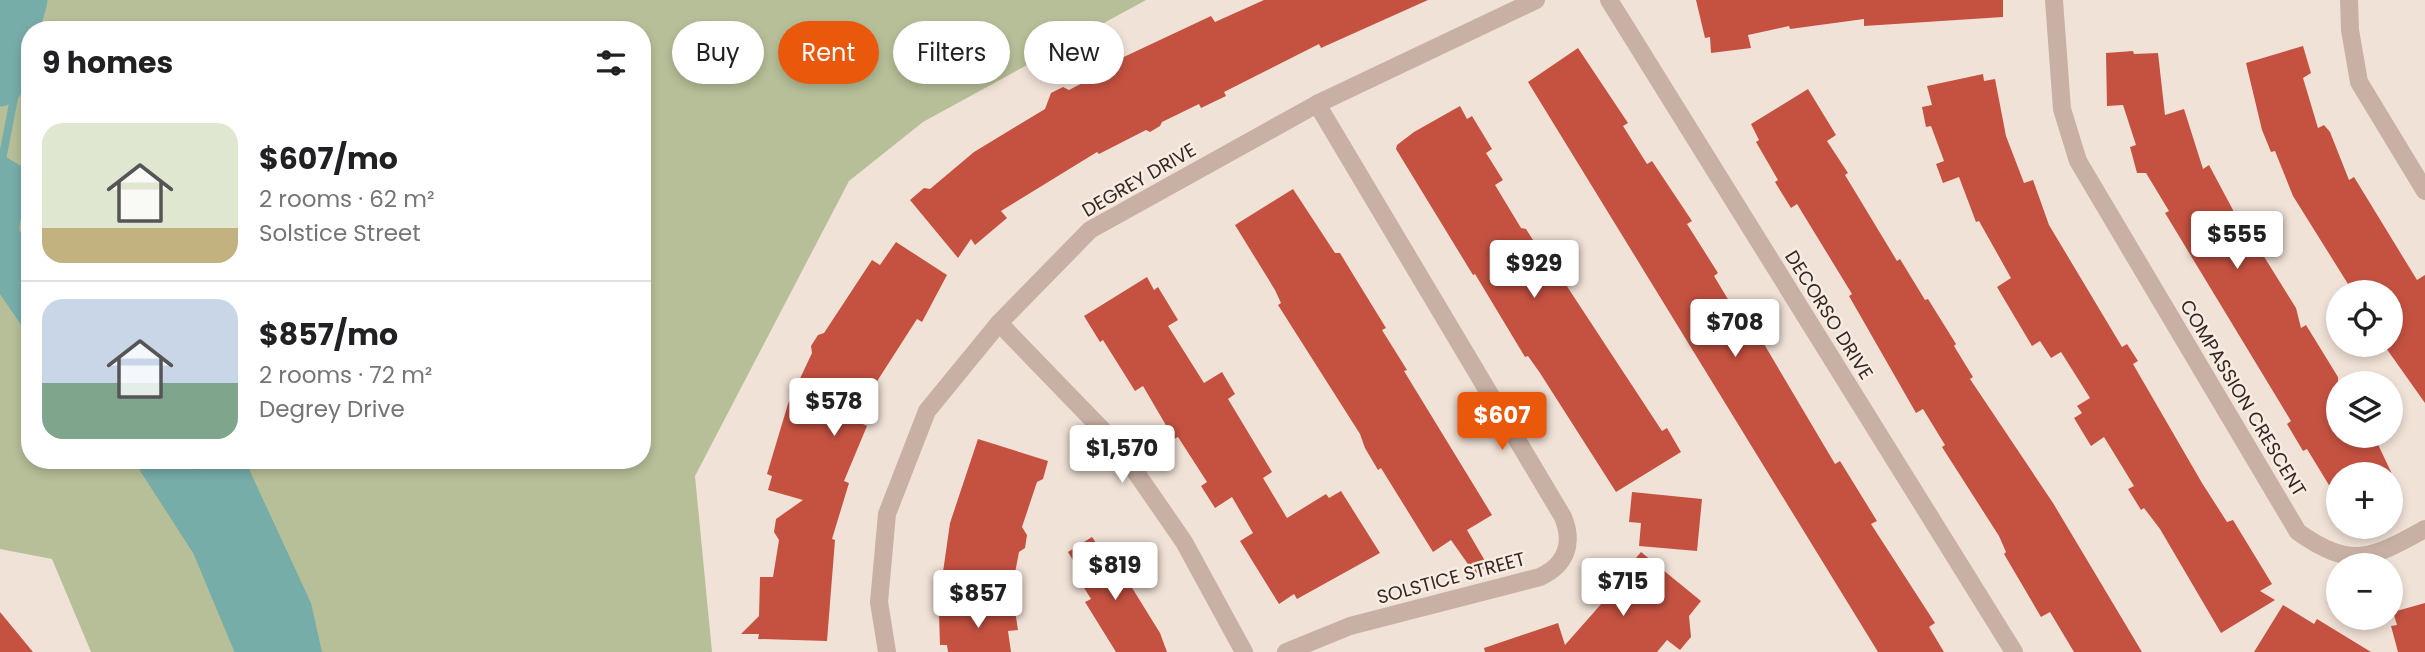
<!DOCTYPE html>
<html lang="en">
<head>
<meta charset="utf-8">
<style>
	:root { --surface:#fff; --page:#f6f6f6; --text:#202124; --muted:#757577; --line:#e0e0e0; --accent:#ea580c }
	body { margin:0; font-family:Poppins,sans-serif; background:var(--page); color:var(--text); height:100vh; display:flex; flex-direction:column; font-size:26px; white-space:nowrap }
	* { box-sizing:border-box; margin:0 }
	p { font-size:23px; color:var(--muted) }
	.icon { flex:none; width:38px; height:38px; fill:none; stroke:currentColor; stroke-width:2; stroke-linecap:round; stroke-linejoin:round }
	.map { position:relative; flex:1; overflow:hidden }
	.sheet { position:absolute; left:21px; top:21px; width:630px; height:448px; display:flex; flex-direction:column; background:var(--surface); border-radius:28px; box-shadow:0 4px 10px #0003 }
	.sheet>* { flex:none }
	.guide { position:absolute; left:672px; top:21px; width:665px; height:63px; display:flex; gap:14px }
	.tools { position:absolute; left:2326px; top:280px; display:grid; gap:14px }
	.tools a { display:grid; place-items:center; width:77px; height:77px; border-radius:50%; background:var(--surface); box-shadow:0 4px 10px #0003; font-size:35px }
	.price { position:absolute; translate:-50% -60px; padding:0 16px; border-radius:7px; background:#fff; color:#222; font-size:23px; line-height:46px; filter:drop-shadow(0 2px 4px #0008) }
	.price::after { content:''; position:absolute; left:50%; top:42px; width:21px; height:16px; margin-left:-10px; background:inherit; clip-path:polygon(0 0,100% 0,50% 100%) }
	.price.on { background:var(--accent); color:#fff }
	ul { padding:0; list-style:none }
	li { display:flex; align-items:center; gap:21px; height:175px; padding:0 21px }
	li+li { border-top:2px solid var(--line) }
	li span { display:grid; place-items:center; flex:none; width:196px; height:140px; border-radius:21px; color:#555 }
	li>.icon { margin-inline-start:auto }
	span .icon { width:84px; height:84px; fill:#fffc; stroke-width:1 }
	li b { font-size:30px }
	h2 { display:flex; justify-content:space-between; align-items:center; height:84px; padding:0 21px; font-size:30px }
	.tag { padding:0 24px; border-radius:32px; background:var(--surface); box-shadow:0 4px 10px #0003; font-size:24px; line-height:63px }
	.tag.on { background:var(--accent); color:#fff }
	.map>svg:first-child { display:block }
	.green { fill:#b6bf98; fill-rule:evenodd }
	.water { fill:#77ada9 }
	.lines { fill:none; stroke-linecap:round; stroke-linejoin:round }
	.stream { stroke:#77ada9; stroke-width:8 }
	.river { stroke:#77ada9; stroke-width:47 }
	.building { fill:#c55241 }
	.minor { stroke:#c8b0a4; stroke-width:18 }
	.labels { text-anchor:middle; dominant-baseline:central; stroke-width:5; stroke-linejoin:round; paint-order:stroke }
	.street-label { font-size:19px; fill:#342826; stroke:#f9ece3 }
</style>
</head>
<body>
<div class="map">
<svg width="2425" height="652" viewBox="0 0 2425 652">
	<rect width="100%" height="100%" fill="#f1e2d7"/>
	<path class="green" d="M 0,0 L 1146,0 L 923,122 L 849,181 L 695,476 L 712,652 L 91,652 L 52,559 L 0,549 ZM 30,30 L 642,30 L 642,460 L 30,460 Z"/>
	<g class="water">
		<path d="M 3,155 L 29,171 L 19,229 L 30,254 L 30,338 L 0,294 L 0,159 Z"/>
		<path d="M 154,460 L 241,460 L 248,467 L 311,603 L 322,652 L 276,652 L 265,610 L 214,513 Z"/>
	</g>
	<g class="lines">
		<path class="stream" d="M 3,155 L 33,0"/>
		<g class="river">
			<path d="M 0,83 L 24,0"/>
			<path d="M 161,460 L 214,542 L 260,652"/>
		</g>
	</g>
	<g class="building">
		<path d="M 1264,0 L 1428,0 L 1321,48 L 1319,44 L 1224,92 L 1226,96 L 1201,108 L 1199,104 L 1162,122 L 1160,126 L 1150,132 L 1146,130 L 1099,154 L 1097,152 L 1001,211 L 1007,218 L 975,245 L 971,239 L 958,258 L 910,200 L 924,188 L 930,189 L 974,152 L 1045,109 L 1051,93 L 1063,87 L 1069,90 L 1113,67 L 1111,63 L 1211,16 L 1215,22 Z"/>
		<path d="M 1696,0 L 2003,0 L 2003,17 L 1864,26 L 1864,19 L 1790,29 L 1789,26 L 1748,35 L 1751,48 L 1711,53 L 1710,37 L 1705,38 Z"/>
		<path d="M 2303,46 L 2311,73 L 2303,78 L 2318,128 L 2324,125 L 2330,132 L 2349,180 L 2354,177 L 2417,280 L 2425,275 L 2425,403 L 2386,348 L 2390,345 L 2390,292 L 2353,292 L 2293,196 L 2275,151 L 2271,152 L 2262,130 L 2246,63 Z"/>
		<path d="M 1578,48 L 1628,123 L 1623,126 L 1647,164 L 1652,161 L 1692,221 L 1687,224 L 1718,273 L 1714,276 L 1738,316 L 1745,312 L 1835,464 L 1840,461 L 1877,521 L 1871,524 L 1935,623 L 1929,627 L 1944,652 L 1878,652 L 1528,82 Z"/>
		<path d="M 2133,51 L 2134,54 L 2158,53 L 2165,115 L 2184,109 L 2203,169 L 2209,165 L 2242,227 L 2245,226 L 2296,308 L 2301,328 L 2306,325 L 2338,377 L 2338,436 L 2374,436 L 2392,474 L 2338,474 L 2338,500 L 2307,449 L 2303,451 L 2287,424 L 2291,421 L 2165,213 L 2169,211 L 2146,173 L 2137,173 L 2130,147 L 2136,145 L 2123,105 L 2107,106 L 2106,53 Z"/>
		<path d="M 1983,74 L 1984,81 L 1995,79 L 2006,136 L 2024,183 L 2033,180 L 2049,225 L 2122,347 L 2127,344 L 2138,361 L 2133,364 L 2202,483 L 2227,522 L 2233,520 L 2272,584 L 2260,591 L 2275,600 L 2221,633 L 2160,529 L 2144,508 L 2141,510 L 2128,489 L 2134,486 L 2104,437 L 2091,446 L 2074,418 L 2082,413 L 2077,406 L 2090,398 L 2061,352 L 2051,358 L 2040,341 L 2032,346 L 1997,287 L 2011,278 L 1979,221 L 1976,222 L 1959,177 L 1943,183 L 1936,164 L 1944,161 L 1931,126 L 1926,127 L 1922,107 L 1932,105 L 1927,86 Z"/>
		<path d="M 1808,89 L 1836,135 L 1827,141 L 1848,173 L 1845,175 L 1897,261 L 1900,259 L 1925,300 L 1928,299 L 1956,344 L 1954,346 L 1973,377 L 1970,379 L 2053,503 L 2142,652 L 2074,652 L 2050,612 L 2041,617 L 2004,554 L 2006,552 L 1999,536 L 1942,447 L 1945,445 L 1923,409 L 1916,413 L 1849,296 L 1852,294 L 1797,204 L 1791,208 L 1775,182 L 1778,180 L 1756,142 L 1759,140 L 1751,124 Z"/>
		<path d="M 1460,106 L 1467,119 L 1472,116 L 1492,149 L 1486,153 L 1503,180 L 1495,185 L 1521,228 L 1526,229 L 1533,240 L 1526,277 L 1551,262 L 1662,431 L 1667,428 L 1681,452 L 1616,492 L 1540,373 L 1528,356 L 1525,357 L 1475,274 L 1473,275 L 1396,149 L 1397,145 L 1414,132 Z"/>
		<path d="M 1293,189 L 1335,253 L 1340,253 L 1354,276 L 1386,328 L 1382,330 L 1407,370 L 1404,371 L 1492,515 L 1467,530 L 1488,566 L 1475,574 L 1451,540 L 1433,552 L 1381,468 L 1378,470 L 1365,448 L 1360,434 L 1278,305 L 1281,303 L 1275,290 L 1235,225 Z"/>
		<path d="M 896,242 L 947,275 L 922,322 L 917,319 L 865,400 L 872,403 L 863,424 L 867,426 L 844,481 L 849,483 L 832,539 L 835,540 L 827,641 L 758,639 L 759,634 L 741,634 L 759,616 L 760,577 L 773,577 L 779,540 L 774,532 L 776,519 L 803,500 L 768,490 L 772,476 L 767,474 L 788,404 L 812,353 L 811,346 L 818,335 L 824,333 L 872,260 L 880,265 Z"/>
		<path d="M 1147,277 L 1154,290 L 1158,287 L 1178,320 L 1168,326 L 1204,383 L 1222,372 L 1235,394 L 1228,399 L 1272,472 L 1263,478 L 1287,518 L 1326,494 L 1329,498 L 1341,491 L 1380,553 L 1297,599 L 1294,594 L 1279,604 L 1240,541 L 1253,533 L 1232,497 L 1215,508 L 1201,486 L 1207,482 L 1178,437 L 1174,439 L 1143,386 L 1135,391 L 1103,340 L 1100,342 L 1084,316 Z"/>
		<path d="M 978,439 L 1048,461 L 1043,479 L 1037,482 L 1022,527 L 1027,535 L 1025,548 L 1019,552 L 1011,594 L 942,579 L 950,523 Z"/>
		<path d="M 1632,492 L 1702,499 L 1697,551 L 1639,546 L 1641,523 L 1629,522 Z"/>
		<path d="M 1092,537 L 1112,566 L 1116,563 L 1126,578 L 1160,633 L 1167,652 L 1116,652 L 1085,602 L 1091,599 L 1075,573 L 1079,570 L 1068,552 Z"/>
		<path d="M 1641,552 L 1701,601 L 1689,616 L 1691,637 L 1680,650 L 1667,640 L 1657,652 L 1485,652 L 1484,648 L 1558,623 L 1565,645 L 1625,577 L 1622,575 Z"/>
		<path d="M 2425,603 L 2425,652 L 2398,652 L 2391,626 L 2397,625 L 2393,612 Z"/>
		<path d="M 1014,604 L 1018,630 L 1008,631 L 1011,652 L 948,652 L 947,645 L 940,645 L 939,614 Z"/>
		<path d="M 2283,605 L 2314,624 L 2317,619 L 2371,652 L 2254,652 Z"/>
		<path d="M 0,612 L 33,652 L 0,652 Z"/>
	</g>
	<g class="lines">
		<g class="minor">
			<path d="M 1609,0 L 2014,652"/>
			<path d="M 2054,0 L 2062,109 L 2078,161 L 2298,532 C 2352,570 2372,558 2425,529"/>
			<path d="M 2349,0 L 2350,30 L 2359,82 L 2425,191"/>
			<path d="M 999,323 L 1117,445 L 1184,542 L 1244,652"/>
			<path d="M 887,652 L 879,602 L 887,514 L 927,411 L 999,323 L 1090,230 L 1317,104 L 1536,0"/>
			<path d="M 1286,652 L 1350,626 L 1540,577 C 1566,565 1574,544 1563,517 L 1317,104"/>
		</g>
	</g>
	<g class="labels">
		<g class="street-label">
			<text transform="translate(1139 180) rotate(-30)">DEGREY DRIVE</text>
			<text transform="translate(1829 315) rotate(58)">DECORSO DRIVE</text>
			<text transform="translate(2243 398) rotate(59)">COMPASSION CRESCENT</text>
			<text transform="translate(1451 578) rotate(-15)">SOLSTICE STREET</text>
		</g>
	</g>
</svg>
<div class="tools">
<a><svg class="icon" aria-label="locate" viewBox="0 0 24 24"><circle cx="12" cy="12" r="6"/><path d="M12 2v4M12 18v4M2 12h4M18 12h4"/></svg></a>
<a><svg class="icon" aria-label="layers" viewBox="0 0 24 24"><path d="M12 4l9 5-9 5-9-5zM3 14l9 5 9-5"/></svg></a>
<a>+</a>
<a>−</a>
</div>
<b class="price" style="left:2237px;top:271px">$555</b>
<b class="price" style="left:1534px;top:300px">$929</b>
<b class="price" style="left:1735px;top:359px">$708</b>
<b class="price" style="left:834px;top:438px">$578</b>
<b class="price on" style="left:1502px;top:452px">$607</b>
<b class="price" style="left:1122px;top:485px">$1,570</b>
<b class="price" style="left:1115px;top:602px">$819</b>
<b class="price" style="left:1623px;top:618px">$715</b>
<b class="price" style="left:978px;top:630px">$857</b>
<div class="guide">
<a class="tag">Buy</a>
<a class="tag on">Rent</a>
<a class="tag">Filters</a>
<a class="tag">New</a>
</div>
<section class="sheet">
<h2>9 homes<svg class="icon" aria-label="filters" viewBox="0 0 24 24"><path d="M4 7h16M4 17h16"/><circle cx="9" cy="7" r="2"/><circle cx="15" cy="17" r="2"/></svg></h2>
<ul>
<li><span style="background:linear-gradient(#dfe7d0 75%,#c2b280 0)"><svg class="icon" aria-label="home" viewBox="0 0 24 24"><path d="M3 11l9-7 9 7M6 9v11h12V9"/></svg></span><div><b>$607/mo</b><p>2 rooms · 62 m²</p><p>Solstice Street</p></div></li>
<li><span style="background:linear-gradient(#c9d6e8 60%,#7fa58c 0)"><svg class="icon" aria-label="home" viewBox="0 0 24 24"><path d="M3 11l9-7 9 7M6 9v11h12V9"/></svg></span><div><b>$857/mo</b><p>2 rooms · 72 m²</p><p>Degrey Drive</p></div></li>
</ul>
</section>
</div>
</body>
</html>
